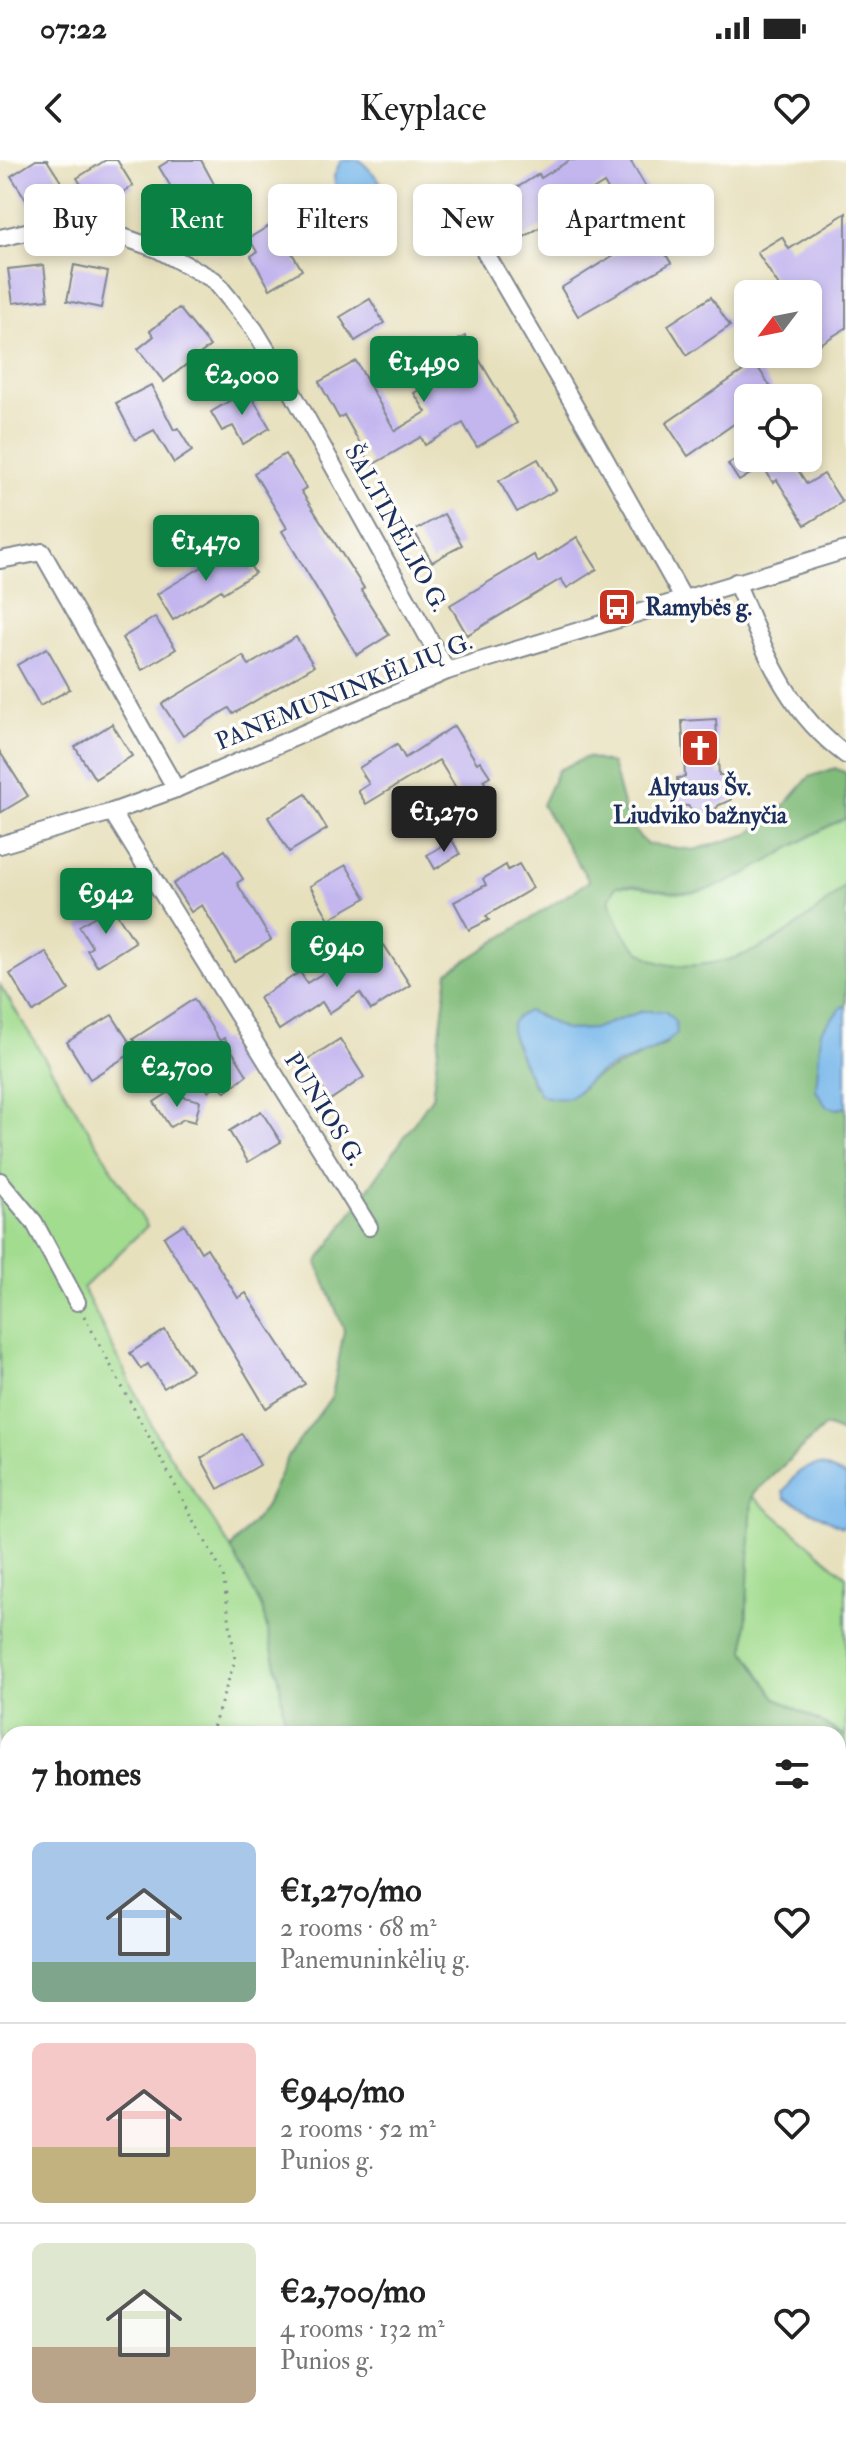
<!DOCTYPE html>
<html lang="en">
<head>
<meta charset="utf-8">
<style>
	:root { --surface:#fff; --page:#f6f6f6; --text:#222; --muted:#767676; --line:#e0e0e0; --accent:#0b8043 }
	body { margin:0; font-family:"IM FELL Double Pica",serif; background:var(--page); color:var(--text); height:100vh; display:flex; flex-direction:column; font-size:30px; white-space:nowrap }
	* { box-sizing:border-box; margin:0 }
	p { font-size:26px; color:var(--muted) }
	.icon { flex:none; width:44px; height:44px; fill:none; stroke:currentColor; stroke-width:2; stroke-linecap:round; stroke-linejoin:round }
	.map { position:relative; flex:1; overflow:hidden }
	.details { position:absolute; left:0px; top:1566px; width:846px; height:714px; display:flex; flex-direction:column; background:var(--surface); border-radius:24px 24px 0 0; box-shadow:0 4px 12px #0003 }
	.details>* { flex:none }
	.top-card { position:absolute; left:24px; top:24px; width:798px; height:72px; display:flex; gap:16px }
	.needle { width:52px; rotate:238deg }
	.tools { position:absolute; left:734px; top:120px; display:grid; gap:16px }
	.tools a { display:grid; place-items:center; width:88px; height:88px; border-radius:12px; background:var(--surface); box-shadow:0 4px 12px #0003; font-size:40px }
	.price { position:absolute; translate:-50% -68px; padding:0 18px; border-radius:8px; background:var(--accent); color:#fff; font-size:26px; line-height:52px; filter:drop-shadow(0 2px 4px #0008) }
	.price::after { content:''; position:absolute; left:50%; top:48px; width:24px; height:18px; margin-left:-12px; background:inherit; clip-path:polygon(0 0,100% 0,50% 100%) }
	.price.current { background:#222; color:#fff }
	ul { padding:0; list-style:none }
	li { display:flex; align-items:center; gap:24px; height:200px; padding:0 32px }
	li+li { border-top:2px solid var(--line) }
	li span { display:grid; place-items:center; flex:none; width:224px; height:160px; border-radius:12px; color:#555 }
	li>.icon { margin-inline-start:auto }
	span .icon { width:96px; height:96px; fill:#fffc; stroke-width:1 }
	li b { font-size:34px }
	h2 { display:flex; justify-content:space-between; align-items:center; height:96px; padding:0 32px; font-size:34px }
	.chip { padding:0 28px; border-radius:12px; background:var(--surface); box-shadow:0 4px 12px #0003; font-size:28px; line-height:72px }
	.chip.current { background:var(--accent); color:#fff }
	.status { display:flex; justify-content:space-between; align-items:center; height:56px; padding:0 40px; background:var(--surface); direction:ltr }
	.status svg { height:22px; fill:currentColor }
	header { display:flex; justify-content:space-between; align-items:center; height:104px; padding:0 32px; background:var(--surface); font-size:36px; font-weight:600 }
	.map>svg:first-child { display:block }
	.green { fill:#a2dc8f; stroke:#5e8676; stroke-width:2 }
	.forest { fill:#81bc7a; stroke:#4e766c; stroke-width:2; fill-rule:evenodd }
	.water { fill:#77b7eb; stroke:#4973a4; stroke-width:2 }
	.building { fill:#c3b6ef }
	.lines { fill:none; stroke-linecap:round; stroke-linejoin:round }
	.minor-casing { stroke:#81888e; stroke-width:20 }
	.path { stroke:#81888e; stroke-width:3; stroke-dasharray:2 6; stroke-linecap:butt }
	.minor { stroke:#fff; stroke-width:16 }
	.labels { text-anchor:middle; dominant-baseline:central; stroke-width:7; stroke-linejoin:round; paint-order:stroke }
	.street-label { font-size:24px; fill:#1b2f5e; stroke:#fdfcf7 }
	.poi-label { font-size:24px; font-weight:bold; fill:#1b2f5e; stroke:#fdfcf7; text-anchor:start }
</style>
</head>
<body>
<div class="status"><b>07:22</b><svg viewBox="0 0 49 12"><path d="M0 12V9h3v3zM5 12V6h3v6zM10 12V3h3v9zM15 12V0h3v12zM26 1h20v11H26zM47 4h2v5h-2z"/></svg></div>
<header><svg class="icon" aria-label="back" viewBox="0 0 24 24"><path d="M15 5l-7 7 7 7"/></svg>Keyplace<svg class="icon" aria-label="heart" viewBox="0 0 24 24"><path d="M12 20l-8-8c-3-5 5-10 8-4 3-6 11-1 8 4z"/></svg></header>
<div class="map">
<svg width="846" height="2279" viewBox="0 0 846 2279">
	<rect width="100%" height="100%" fill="#fdfcf7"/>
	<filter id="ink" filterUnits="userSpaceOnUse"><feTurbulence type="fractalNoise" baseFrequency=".0125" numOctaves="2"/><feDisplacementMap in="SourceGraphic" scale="16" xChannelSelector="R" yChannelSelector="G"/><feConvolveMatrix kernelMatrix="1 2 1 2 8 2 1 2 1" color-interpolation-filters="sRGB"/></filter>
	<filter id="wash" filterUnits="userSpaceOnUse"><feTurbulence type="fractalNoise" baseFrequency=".006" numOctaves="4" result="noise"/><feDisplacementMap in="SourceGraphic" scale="32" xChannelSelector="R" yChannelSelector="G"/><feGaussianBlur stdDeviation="1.8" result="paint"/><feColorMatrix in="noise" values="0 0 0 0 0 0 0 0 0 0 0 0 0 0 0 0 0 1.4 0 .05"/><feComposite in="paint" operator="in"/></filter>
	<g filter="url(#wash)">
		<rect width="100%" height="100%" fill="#e7e0bd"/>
		<g class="green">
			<path d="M 846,658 L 846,725 C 803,765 758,800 698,805 C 677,807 658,807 641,792 C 625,780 616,759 609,740 L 616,726 C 643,722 670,737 696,732 C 752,720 795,679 846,658 Z"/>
			<path d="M 0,825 L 147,1066 L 83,1128 L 156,1274 L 231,1388 L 262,1448 L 279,1518 L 286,1574 L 8,1574 L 8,2272 L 48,2272 L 46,2279 L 0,2279 Z"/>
			<path d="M 751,1335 L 846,1416 L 846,1576 L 776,1538 L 745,1491 Z"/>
		</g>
		<path class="forest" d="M 587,597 L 612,604 L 628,663 L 646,684 L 694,690 L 749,674 L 786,644 L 809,617 L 835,608 L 846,613 L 846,658 C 795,679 752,720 696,732 C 670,737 643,722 616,726 L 609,740 C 616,759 624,780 641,792 C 658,806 677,807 698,805 C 758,800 803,765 846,725 L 846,847 L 843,846 L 837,949 L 846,947 L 846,1274 L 825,1266 L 752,1335 L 745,1491 L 776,1538 L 846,1576 L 846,2279 L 46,2279 L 48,2272 L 838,2272 L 838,1574 L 286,1574 L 279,1518 L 262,1448 L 231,1388 L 264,1349 L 289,1295 L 332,1236 L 344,1170 L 317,1103 L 432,937 L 448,812 L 589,721 L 542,645 L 558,610 ZM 643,851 L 667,884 L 589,920 L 579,932 L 534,927 L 512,877 L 536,854 L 566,870 L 593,869 Z"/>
		<g class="water">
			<path d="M 341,0 L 360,0 C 373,13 388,26 391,46 L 377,54 L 367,50 L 335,24 L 334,16 Z"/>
			<path d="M 843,846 L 846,847 L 846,947 L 837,949 L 826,946 L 816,930 L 821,871 Z"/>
			<path d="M 528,851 L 566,870 L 593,869 L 643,851 L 665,851 L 675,861 L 677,873 C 654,897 616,899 590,919 C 581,926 578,936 566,938 C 559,939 548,938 541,935 C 535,930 510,876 511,867 C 513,858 520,854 528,851 Z"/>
			<path d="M 820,1305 L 846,1316 L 846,1365 L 842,1367 L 785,1338 L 783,1332 C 795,1316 798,1307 820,1305 Z"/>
		</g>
		<g id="blocks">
			<g class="building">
				<path d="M 36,0 L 47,0 L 65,28 L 32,49 L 11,16 Z"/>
				<path d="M 106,0 L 117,0 L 133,26 L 96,48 L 77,18 Z"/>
				<path d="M 170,0 L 201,0 L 239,70 L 211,85 L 182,34 L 177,37 L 159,7 Z"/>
				<path d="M 570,0 L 630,0 L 650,34 L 621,51 L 604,23 L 561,50 L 563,53 L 524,77 L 500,38 L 539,14 L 541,18 Z"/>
				<path d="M 846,53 L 846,168 L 817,186 L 808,172 L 808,134 L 784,134 L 757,92 L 782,77 L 789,89 Z"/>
				<path d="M 274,63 L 302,110 L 270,129 L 251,96 L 257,92 L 249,78 Z"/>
				<path d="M 652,71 L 671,103 L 578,156 L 561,128 Z"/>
				<path d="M 44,105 L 48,139 L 13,143 L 8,109 Z"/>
				<path d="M 74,105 L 108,112 L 101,148 L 67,141 Z"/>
				<path d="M 711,137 L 730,166 L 687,195 L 668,165 Z"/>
				<path d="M 370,139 L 384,163 L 355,181 L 340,157 Z"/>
				<path d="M 179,148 L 210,186 L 164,222 L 138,189 L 154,176 L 150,171 Z"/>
				<path d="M 465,176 L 517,263 L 477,287 L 463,263 L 425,285 L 421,277 L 372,305 L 344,255 L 339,258 L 319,222 L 356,201 L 395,271 L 426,252 L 414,233 L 435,220 L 423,200 Z"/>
				<path d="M 755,203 L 778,238 L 748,238 L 748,254 L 688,296 L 666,263 Z"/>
				<path d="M 151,225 L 174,270 L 178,268 L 192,291 L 174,303 L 154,270 L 135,280 L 116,243 Z"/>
				<path d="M 248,230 L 270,268 L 243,284 L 233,266 L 222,271 L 211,252 Z"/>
				<path d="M 748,292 L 748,298 L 776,298 L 739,321 L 728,304 Z"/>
				<path d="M 285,294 L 306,328 L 301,331 L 364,428 L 361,430 L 389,475 L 357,495 L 282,371 L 287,368 L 254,313 Z"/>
				<path d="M 778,298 L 790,298 L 807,324 L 824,314 L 842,342 L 805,365 L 777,320 L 773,323 L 764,307 Z"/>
				<path d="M 538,299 L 556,330 L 517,352 L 499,321 Z"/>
				<path d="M 444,354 L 462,385 L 432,402 L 414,371 Z"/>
				<path d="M 577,377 L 597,409 L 567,428 L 561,419 L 467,475 L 450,445 L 534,395 L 538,402 Z"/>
				<path d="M 237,386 L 255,413 L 223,433 L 221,430 L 173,460 L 157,434 Z"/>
				<path d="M 155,457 L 176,489 L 142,510 L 122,478 Z"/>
				<path d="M 296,477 L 314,506 L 233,554 L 229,548 L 183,576 L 162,544 L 243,496 L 249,505 Z"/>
				<path d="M 47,488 L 70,529 L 40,546 L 17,505 Z"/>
				<path d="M 716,559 L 719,615 L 727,615 L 727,622 L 730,622 L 731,640 L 719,645 L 711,654 L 703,657 L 697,655 L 688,646 L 676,645 L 675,625 L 678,625 L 677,618 L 685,617 L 682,561 Z"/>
				<path d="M 112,564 L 132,596 L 95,619 L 75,587 Z"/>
				<path d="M 454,566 L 477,603 L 480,601 L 490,616 L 483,620 L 487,626 L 464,641 L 439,600 L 366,644 L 358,631 L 369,624 L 359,608 L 397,584 L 405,598 Z"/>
				<path d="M 0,592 L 28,636 L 0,653 Z"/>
				<path d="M 306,634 L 327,669 L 289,692 L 268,657 Z"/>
				<path d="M 452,680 L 460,694 L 435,709 L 427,695 Z"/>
				<path d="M 225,690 L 243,719 L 237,723 L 271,780 L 235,802 L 202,745 L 191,752 L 173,724 Z"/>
				<path d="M 519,704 L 533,728 L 486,756 L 489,760 L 469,770 L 454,742 L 486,725 L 483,719 L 506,705 L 508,710 Z"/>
				<path d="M 346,705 L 366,738 L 329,759 L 310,726 Z"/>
				<path d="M 112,746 L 135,782 L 97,806 L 87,790 L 92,787 L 79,766 Z"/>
				<path d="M 384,785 L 410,825 L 371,850 L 360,833 L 329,853 L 322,842 L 279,870 L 259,838 L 300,812 L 307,823 L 328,810 L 334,818 Z"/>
				<path d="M 46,792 L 69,830 L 33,852 L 10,814 Z"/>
				<path d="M 194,839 L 220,881 L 224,878 L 247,915 L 225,932 L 219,924 L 208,931 L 184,891 L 152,911 L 133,879 Z"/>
				<path d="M 112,855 L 135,891 L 90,919 L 67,882 Z"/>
				<path d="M 340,879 L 364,917 L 330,940 L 305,901 Z"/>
				<path d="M 168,933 L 200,941 L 195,962 L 184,959 L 170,967 L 154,942 Z"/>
				<path d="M 261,951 L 281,982 L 248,1002 L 229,971 Z"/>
				<path d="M 184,1064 L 201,1092 L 207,1088 L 238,1138 L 246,1133 L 305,1224 L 266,1248 L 164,1077 Z"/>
				<path d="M 165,1170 L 192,1210 L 164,1228 L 148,1204 L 141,1209 L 130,1193 Z"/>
				<path d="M 242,1274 L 260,1305 L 218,1329 L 201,1298 Z"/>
			</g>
		</g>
	</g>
	<g filter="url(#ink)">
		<use href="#blocks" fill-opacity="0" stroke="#81888e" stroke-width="2"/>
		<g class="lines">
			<defs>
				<g id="minor">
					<path d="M 453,37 L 595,281 L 683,438"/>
					<path d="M 0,78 L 56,65 L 100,69 L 157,89 L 214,120 L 254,169 L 291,230 L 447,511"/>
					<path d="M 0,400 L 42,392 L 176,629"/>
					<path d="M 736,422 C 765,490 784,549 846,595"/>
					<path d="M 112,652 L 369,1067"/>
					<path d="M 0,685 L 112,652 L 176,629 L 447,511 L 846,390"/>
					<path d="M 0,1021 L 34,1062 L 77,1142"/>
				</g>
			</defs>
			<use href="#minor" class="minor-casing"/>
			<g class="path">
				<path d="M 84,1156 L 223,1414 L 235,1500 L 211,1574"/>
				<path d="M 838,1942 L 846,1927"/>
				<path d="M 20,2279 L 23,2272"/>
				<path d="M 651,2279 L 653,2272"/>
			</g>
			<use href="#minor" class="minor"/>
		</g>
	</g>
	<defs>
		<symbol id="bus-square" viewBox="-11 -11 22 22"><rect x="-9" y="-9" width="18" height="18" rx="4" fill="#c8321e" stroke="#fdfcf7"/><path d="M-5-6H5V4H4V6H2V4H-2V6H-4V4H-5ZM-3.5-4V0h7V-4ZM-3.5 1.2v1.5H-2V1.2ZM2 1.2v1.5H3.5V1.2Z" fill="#fff"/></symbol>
		<symbol id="church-square" viewBox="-11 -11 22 22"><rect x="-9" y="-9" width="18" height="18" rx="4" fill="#c8321e" stroke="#fdfcf7"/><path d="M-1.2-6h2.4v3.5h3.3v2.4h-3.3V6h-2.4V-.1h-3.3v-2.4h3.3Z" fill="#fff"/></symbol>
	</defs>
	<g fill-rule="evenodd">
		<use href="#bus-square" x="595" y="425" width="44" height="44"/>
		<use href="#church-square" x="678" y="566" width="44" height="44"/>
	</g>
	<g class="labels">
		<g class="street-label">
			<text transform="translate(396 368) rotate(61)">ŠALTINĖLIO G.</text>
			<text transform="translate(344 532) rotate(-22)">PANEMUNINKĖLIŲ G.</text>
			<text transform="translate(324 949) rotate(58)">PUNIOS G.</text>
		</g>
		<g class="poi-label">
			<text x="645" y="447">Ramybės g.</text>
			<text x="700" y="627" text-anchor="middle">Alytaus Šv.<tspan x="700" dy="28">Liudviko bažnyčia</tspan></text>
		</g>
	</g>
</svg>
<div class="tools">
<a><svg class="needle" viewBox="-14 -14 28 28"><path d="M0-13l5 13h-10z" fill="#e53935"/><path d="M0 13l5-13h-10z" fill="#767676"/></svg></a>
<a><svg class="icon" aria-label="locate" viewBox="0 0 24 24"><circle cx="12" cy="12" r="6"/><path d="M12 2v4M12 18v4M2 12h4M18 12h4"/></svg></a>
</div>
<b class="price" style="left:424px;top:244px">€1,490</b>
<b class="price" style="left:242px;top:257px">€2,000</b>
<b class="price" style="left:206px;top:423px">€1,470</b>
<b class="price current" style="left:444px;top:694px">€1,270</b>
<b class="price" style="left:106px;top:776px">€942</b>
<b class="price" style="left:337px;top:829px">€940</b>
<b class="price" style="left:177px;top:949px">€2,700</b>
<div class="top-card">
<a class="chip">Buy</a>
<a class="chip current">Rent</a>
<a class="chip">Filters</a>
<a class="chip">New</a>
<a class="chip">Apartment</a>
</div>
<section class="details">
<h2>7 homes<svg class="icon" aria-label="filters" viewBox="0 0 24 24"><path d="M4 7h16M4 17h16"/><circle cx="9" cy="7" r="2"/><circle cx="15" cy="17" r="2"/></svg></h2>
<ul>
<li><span style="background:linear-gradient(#a9c7e8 75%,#7fa58c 0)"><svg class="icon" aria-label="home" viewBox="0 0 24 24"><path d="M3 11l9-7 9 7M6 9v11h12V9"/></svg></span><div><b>€1,270/mo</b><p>2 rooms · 68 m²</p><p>Panemuninkėlių g.</p></div><svg class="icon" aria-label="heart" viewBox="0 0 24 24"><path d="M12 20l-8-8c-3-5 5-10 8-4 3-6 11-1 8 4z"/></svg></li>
<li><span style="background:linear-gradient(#f6c9c9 65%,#c2b280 0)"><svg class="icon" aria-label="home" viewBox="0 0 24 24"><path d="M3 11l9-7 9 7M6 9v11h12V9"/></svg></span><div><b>€940/mo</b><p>2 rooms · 52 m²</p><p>Punios g.</p></div><svg class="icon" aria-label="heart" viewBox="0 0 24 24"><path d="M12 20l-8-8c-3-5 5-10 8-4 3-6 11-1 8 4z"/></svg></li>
<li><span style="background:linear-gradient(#dfe7d0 65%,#b9a48a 0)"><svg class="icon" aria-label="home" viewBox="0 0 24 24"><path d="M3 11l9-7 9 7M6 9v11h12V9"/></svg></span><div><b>€2,700/mo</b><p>4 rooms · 132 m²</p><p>Punios g.</p></div><svg class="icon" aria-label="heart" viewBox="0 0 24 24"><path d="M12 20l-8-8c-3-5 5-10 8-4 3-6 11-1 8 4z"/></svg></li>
</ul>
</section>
</div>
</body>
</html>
